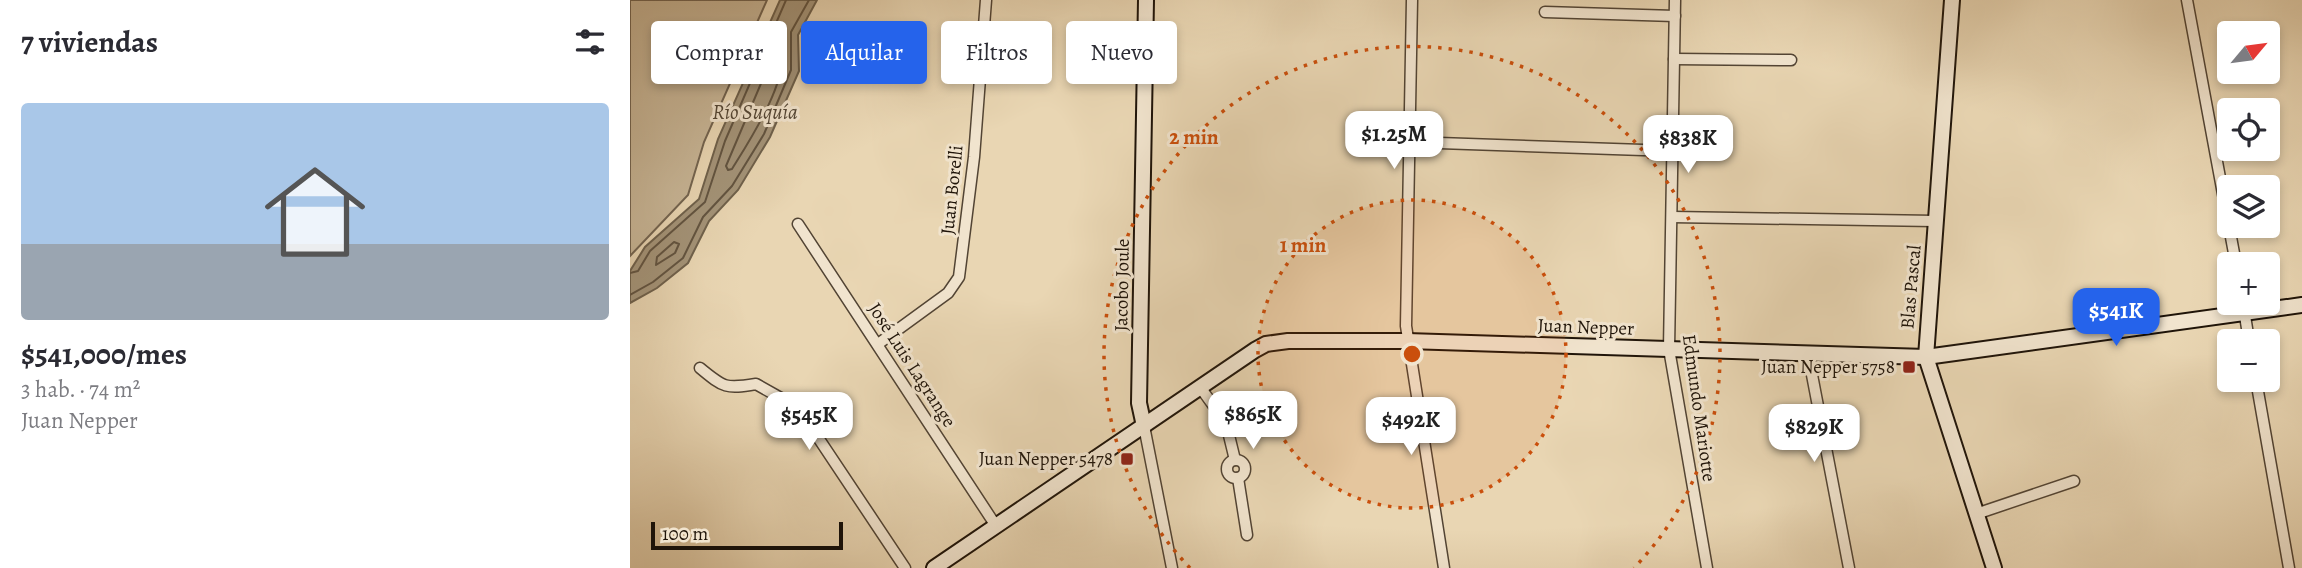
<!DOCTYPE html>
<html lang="es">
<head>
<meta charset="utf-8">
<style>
	:root { --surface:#fff; --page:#f7f7f7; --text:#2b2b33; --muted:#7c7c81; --line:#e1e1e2; --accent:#2563eb }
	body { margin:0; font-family:Alegreya,serif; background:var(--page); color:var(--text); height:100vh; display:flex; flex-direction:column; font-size:26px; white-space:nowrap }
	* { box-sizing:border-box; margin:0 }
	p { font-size:23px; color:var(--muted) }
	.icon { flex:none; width:38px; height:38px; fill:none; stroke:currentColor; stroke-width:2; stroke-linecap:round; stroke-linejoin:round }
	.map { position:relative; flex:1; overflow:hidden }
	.drawer { display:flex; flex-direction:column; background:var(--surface); width:630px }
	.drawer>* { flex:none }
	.top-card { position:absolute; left:21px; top:21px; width:665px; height:63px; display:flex; gap:14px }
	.needle { width:46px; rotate:61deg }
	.buttons { position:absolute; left:1587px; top:21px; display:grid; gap:14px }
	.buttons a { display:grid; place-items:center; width:63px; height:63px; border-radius:7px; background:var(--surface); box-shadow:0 4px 10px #0003; font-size:35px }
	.scale { position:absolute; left:21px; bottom:18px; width:192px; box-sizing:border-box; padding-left:7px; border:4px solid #1f1409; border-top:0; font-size:19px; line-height:24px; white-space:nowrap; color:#1f1409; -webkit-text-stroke:5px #f1e4ce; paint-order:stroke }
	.price { position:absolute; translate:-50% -60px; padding:0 16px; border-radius:14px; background:#fff; color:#222; font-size:23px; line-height:46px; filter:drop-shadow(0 2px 4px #0008) }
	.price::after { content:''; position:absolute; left:50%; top:42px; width:21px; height:16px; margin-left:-10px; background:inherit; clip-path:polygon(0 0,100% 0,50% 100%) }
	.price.current { background:var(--accent); color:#fff }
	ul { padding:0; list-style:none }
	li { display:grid; align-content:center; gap:14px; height:371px; padding:0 21px }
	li+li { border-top:2px solid var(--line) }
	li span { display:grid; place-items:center; height:217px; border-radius:7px; color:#555 }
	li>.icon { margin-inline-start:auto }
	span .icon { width:126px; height:126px; fill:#fffc; stroke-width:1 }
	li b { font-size:30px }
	h2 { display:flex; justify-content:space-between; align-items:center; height:84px; padding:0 21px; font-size:30px }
	.tag { padding:0 24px; border-radius:7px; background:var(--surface); box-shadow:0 4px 10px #0003; font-size:24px; line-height:63px }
	.tag.current { background:var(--accent); color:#fff }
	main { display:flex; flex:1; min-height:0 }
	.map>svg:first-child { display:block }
	.green { fill:#c7b596; stroke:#736450; stroke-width:2 }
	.water { fill:#a49479; stroke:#6f614c; stroke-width:2 }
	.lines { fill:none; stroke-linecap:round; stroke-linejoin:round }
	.shore { stroke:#625441; stroke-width:2 }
	.street-casing { stroke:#524434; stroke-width:13 }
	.secondary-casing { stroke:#1f1409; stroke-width:18 }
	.street { stroke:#f1e4ce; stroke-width:10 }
	.secondary { stroke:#f1e4ce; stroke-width:14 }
	.ring { fill:none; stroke:#ca4f0c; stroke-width:3.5; stroke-dasharray:3.5 7 }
	.poi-dot { fill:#8f2418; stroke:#f1e4ce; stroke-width:2.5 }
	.labels { text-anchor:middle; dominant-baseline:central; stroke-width:6; stroke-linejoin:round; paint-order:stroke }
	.street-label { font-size:19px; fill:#1f1409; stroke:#f1e4ce }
	.poi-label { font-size:19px; fill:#1f1409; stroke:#f1e4ce; text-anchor:end }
	.water-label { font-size:21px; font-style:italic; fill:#544736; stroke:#f1e4ce }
	.centre { fill:#ca4f0c; stroke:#f1e4ce; stroke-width:3.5 }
	.ring-label { font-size:21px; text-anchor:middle; font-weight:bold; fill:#ca4f0c; stroke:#f1e4ce; stroke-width:6; stroke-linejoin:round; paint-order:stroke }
</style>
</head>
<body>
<main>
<section class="drawer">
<h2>7 viviendas<svg class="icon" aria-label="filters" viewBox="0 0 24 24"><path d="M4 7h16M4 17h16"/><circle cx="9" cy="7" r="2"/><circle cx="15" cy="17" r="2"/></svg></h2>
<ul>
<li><span style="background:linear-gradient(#a9c7e8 65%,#9aa5b1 0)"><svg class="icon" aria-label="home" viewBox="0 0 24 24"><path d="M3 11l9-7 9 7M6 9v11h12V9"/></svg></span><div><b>$541,000/mes</b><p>3 hab. · 74 m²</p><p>Juan Nepper</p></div></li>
</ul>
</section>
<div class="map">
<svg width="1672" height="568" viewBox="0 0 1672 568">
	<rect width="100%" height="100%" fill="#e9d6b3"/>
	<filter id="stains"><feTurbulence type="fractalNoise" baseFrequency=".00286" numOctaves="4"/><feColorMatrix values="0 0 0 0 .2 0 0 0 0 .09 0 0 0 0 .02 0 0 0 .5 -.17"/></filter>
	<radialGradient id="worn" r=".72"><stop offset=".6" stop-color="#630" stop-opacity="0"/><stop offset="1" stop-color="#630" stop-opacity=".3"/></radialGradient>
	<path class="green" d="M 0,0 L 137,0 L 74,142 L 58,195 L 0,256 Z"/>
	<path class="water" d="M 150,0 L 187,0 L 168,35 L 169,71 L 140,137 L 108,190 L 79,221 L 58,263 L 27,288 L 0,303 L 0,271 L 15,247 L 69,199 L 88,139 Z"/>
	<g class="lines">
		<g class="shore">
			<path d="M 150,47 C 162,76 118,143 102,169 L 98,170 L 96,166 L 146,48 Z"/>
			<path d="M 44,242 L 49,244 L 45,253 L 26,265 L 27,257 Z"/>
			<path d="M 0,273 L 8,271 L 20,251 L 75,202 L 95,141 L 156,0"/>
			<path d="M 0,295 L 23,282 L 53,258 L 73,217 L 102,186 L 134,134 L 161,70 L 161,32 L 179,0"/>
		</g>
		<defs>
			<g id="street">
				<path d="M 782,0 L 776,326 L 814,568"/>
				<path d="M 1045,0 L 1039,349 L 1077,568"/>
				<path d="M 1557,0 L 1606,264"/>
				<path d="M 915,12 L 1045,16"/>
				<path d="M 1044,59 L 1161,60"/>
				<path d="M 780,142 L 1043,151"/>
				<path d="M 1042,217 L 1305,221"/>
				<path d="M 168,224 L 366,526"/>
				<path d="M 1613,303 L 1619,341"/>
				<path d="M 248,344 L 318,293 L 329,277 L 344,157 L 356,0"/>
				<path d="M 1178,354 L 1219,568"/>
				<path d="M 70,368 C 94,388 96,389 126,384 L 165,406 L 173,415 L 275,568"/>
				<path d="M 1626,380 L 1659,568"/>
				<path d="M 570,387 L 596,423 L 605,460"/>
				<path d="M 514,426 L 542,568"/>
				<circle cx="606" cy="469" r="9"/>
				<path d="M 608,478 L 617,535"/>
				<path d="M 1346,514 L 1444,481"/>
			</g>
			<g id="secondary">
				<path d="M 1322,0 L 1296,357 L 1364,568"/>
				<path d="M 514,426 L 509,403 L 516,0"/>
				<path d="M 304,568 L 625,350 L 636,344 L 658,341 L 777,341 L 1296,357 L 1672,305"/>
			</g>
		</defs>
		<use href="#street" class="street-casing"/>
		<use href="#secondary" class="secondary-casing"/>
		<use href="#street" class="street"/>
		<use href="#secondary" class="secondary"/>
	</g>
	<circle cx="782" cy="354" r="154" fill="#ca4f0c" fill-opacity=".12"/>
	<g class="ring">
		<circle cx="782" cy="354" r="154"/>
		<path d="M560 568A308 308 0 1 1 1004 568"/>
	</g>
	<g class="poi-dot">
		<rect x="1272" y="360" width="14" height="14" rx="3.5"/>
		<rect x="490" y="452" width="14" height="14" rx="3.5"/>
	</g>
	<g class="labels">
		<g class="street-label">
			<text transform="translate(322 190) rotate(-84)">Juan Borelli</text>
			<text transform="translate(492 285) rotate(-89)">Jacobo Joule</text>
			<text transform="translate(1281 287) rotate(-85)">Blas Pascal</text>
			<text transform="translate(956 327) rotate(2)">Juan Nepper</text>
			<text transform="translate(282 365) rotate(57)">José Luis Lagrange</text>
			<text transform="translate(1069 408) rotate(82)">Edmundo Mariotte</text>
		</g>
		<g class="poi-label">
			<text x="1265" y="367">Juan Nepper 5758</text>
			<text x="483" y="459">Juan Nepper 5478</text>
		</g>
		<g class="water-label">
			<text x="125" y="112">Río Suquía</text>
		</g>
	</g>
	<circle cx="782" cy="354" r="10" class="centre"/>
	<g class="ring-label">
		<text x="564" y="144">2 min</text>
		<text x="673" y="252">1 min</text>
	</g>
	<rect width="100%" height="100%" filter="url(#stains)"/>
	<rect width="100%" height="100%" fill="url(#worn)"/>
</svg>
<div class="buttons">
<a><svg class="needle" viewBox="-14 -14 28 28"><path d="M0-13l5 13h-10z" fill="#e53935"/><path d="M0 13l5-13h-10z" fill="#7c7c81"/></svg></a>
<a><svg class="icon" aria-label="locate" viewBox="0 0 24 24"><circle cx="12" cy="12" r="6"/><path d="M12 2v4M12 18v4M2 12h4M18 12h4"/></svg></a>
<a><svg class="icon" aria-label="layers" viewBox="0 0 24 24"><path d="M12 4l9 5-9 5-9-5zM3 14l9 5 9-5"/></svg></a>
<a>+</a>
<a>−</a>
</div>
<div class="scale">100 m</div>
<b class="price" style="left:764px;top:171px">$1.25M</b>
<b class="price" style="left:1058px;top:175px">$838K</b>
<b class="price current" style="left:1486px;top:348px">$541K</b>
<b class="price" style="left:623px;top:451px">$865K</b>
<b class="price" style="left:179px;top:452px">$545K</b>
<b class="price" style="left:781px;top:457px">$492K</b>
<b class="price" style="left:1184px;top:464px">$829K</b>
<div class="top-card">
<a class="tag">Comprar</a>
<a class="tag current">Alquilar</a>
<a class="tag">Filtros</a>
<a class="tag">Nuevo</a>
</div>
</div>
</main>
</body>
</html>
